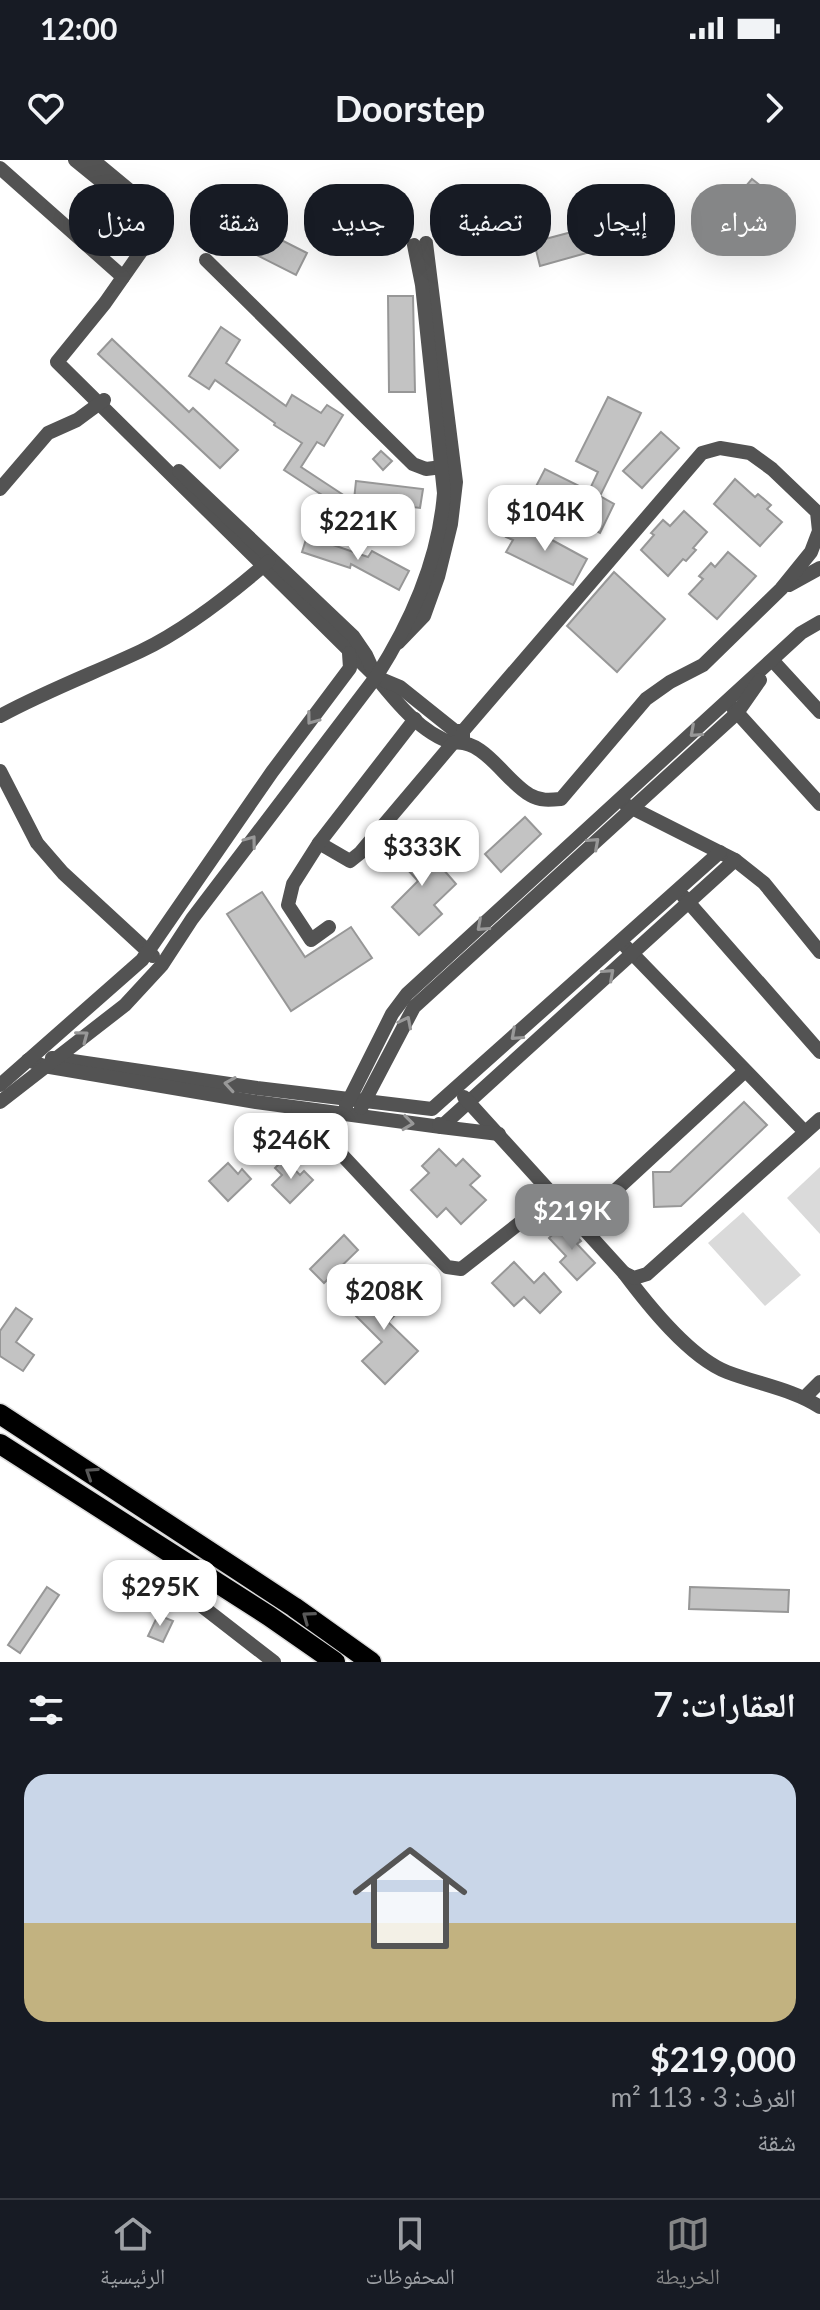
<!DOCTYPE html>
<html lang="ar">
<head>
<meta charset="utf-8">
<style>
	:root { --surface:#171b24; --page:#242831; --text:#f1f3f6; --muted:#9ea1a6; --line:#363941; --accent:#858687 }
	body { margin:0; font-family:Lato,"Noto Naskh Arabic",sans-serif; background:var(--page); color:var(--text); direction:rtl; height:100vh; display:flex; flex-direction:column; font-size:30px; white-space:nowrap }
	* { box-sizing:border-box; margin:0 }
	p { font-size:26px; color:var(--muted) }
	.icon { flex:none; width:44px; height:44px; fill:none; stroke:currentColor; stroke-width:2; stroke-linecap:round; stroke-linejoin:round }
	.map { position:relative; height:1502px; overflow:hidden; direction:ltr }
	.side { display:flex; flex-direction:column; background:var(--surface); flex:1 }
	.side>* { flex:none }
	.banner { position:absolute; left:24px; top:24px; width:772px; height:72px; direction:rtl; display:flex; gap:16px }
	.price { position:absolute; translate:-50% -68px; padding:0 18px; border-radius:16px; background:#fff; color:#222; font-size:26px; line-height:52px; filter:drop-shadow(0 2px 4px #0008) }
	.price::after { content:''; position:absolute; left:50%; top:48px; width:24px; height:18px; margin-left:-12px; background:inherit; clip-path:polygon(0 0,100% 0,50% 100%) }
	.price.on { background:var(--accent); color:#fff }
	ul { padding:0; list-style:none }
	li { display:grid; align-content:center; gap:16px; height:424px; padding:0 24px }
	li span { display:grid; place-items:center; height:248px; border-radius:24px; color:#555 }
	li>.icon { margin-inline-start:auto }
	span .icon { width:144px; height:144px; fill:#fffc; stroke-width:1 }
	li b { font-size:34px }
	h2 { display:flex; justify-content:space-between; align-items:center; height:96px; padding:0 24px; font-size:34px }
	.tag { padding:0 28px; border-radius:32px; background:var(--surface); box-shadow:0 8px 32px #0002; font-size:28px; line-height:72px }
	.tag.on { background:var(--accent); color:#fff }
	.status { display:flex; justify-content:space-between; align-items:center; height:56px; padding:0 40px; background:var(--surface); direction:ltr }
	.status svg { height:22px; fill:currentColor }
	header { display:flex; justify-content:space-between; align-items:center; height:104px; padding:0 24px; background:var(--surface); font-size:36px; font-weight:700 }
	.dock { display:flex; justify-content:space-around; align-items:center; height:112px; border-top:2px solid var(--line); background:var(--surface); font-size:22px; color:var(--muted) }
	.dock a { display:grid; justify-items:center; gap:4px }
	.dock .on { color:var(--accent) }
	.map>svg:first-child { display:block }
	.green { fill:#dadada }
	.building { fill:#c3c3c3; stroke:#979797; stroke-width:2 }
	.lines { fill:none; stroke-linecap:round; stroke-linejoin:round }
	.highway-casing { stroke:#dbdbdb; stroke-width:23 }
	.minor { stroke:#535353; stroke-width:14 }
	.highway { stroke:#000; stroke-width:20 }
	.oneway { stroke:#989898 }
	.oneway2 { stroke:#595959 }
</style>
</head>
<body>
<div class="status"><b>12:00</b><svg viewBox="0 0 49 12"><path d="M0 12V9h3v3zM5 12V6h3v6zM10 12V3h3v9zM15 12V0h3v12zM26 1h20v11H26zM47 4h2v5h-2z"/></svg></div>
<header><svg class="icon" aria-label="forward" viewBox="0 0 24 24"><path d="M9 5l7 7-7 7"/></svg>Doorstep<svg class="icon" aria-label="heart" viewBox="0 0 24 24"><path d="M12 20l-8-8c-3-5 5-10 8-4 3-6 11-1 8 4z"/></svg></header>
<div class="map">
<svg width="820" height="1502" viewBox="0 0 820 1502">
	<rect width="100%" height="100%" fill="#fff"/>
	<g class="green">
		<path d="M 820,1007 L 820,1074 L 787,1038 Z"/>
		<path d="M 743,1052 L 801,1115 L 765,1146 L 708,1083 Z"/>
	</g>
	<g class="building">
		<path d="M 752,19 L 762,27 L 739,54 L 729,46 Z"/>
		<path d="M 222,50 L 307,93 L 296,115 L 211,72 Z"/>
		<path d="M 583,69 L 590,92 L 540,106 L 534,82 Z"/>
		<path d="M 388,136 L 413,136 L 415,232 L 389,232 Z"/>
		<path d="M 221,167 L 240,180 L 226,203 L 286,246 L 292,235 L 321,253 L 327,245 L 343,255 L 324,286 L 317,282 L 301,307 L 345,336 L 339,346 L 284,310 L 302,283 L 274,265 L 275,263 L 215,220 L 209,229 L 189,216 Z"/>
		<path d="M 112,179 L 189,252 L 193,248 L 238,290 L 220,308 L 98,194 Z"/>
		<path d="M 608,237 L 641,253 L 600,336 L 614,344 L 600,373 L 530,338 L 545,309 L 589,331 L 598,312 L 576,301 Z"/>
		<path d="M 661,272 L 679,288 L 642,328 L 623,311 Z"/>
		<path d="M 381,291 L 392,301 L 383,310 L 373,299 Z"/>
		<path d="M 735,319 L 755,337 L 758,334 L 771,345 L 767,349 L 782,362 L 760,386 L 714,344 Z"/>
		<path d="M 356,321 L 423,329 L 420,348 L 354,340 Z"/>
		<path d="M 684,351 L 707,372 L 693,388 L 696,390 L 686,401 L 683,399 L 668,416 L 641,390 L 654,375 L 651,373 L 663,360 L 670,366 Z"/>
		<path d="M 515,360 L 587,399 L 573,425 L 506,392 L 513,380 L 506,377 Z"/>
		<path d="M 307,376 L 368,397 L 372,391 L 409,411 L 399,430 L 351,404 L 350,408 L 302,392 Z"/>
		<path d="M 728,392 L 756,416 L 717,459 L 689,434 L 703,419 L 699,416 L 711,403 L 715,407 Z"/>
		<path d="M 614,412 L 665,459 L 617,512 L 567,466 Z"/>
		<path d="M 525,657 L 541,674 L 501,712 L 485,694 Z"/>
		<path d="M 416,678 L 456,724 L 434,745 L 442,754 L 419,775 L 392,747 L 418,721 L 396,697 Z"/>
		<path d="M 262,732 L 305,797 L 351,767 L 372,798 L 291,851 L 227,754 Z"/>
		<path d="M 744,942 L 767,965 L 681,1046 L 654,1047 L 653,1012 L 670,1012 Z"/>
		<path d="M 439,989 L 456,1006 L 463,999 L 480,1016 L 470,1025 L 486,1040 L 461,1064 L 446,1048 L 437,1057 L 411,1030 L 429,1013 L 422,1006 Z"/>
		<path d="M 284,999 L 300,1015 L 304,1011 L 313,1020 L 290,1043 L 272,1025 L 282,1015 L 275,1008 Z"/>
		<path d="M 228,1003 L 238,1014 L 242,1009 L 251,1019 L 228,1041 L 209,1021 Z"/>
		<path d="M 565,1063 L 581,1081 L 577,1084 L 595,1103 L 577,1120 L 560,1102 L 566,1096 L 549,1078 Z"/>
		<path d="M 344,1075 L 358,1090 L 324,1123 L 310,1109 Z"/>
		<path d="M 514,1102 L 534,1123 L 544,1113 L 561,1132 L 540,1153 L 524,1137 L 514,1146 L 492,1123 Z"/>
		<path d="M 383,1120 L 406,1144 L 388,1162 L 418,1191 L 385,1224 L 362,1201 L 382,1182 L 351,1151 Z"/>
		<path d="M 16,1148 L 32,1159 L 16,1182 L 34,1195 L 23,1211 L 0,1196 L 0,1171 Z"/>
		<path d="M 47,1427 L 59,1435 L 20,1493 L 8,1485 Z"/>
		<path d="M 690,1427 L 789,1430 L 788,1452 L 689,1449 Z"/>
		<path d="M 158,1455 L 173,1461 L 163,1482 L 148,1476 Z"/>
	</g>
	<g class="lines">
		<defs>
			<g id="highway">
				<path d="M 0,1254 L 294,1447 L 371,1502"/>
				<path d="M 0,1284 L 269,1456 L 335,1502"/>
			</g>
		</defs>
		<use href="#highway" class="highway-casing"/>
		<g class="minor">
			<path d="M 75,0 L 155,65 L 154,73 L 105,143 L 57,202 L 376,517 C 396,542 422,574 453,583"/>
			<path d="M 93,0 L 164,59 L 159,77"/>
			<path d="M 0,8 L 123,117"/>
			<path d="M 206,100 L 413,304 L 426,309 L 442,307"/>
			<path d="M 179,311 L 353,476 L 366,495 L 376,517 L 400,527 L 455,571 L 463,571"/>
			<path d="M 0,329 L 48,273 L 77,260 L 104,240"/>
			<path d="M 789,425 L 820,408"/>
			<path d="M 398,483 L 424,456 L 438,417 L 451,364 L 456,322 L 426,83"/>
			<path d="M 773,501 L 820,552"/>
			<path d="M 733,548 L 820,644"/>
			<path d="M 0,556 C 46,531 94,513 141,491 C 185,470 232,433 269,401"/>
			<path d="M 0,611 L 37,683 L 63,713 L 153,796"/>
			<path d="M 626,645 L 735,700 L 764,723 L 820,792"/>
			<path d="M 319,683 L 350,701 L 360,693 L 453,583 C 484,578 505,621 530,635 C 540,641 550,640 561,639 L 646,539 L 670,522 L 703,505 L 781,429 L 811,392 L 819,371 L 817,352 L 772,309 L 750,293 L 720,288 L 702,293 L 463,571 L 463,582"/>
			<path d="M 683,736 L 820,892"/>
			<path d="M 329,767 L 311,780 L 288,745 L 293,724 L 319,683 L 415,559"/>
			<path d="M 626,787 L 805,972"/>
			<path d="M 52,898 L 257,928 L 432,949 L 720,692"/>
			<path d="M 28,900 L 44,906 L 256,942 L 441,967 L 735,700"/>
			<path d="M 0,925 L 142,800 L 272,612 L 350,508 L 349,493"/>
			<path d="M 464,937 L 624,1113 C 648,1145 689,1197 727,1212 C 758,1224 792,1229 820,1247"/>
			<path d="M 0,942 L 125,845 L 162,805 L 192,759 L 376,517 C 411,462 439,399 444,333 L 422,125 L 414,85"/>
			<path d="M 346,946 L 392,854 L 407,834 L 801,473 L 820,462"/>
			<path d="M 298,948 L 447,1107 L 461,1109 L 554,1036"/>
			<path d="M 361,948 L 414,847 L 737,553 L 760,520"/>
			<path d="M 439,964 L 441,967 L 499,974"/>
			<path d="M 579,1064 L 745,911"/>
			<path d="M 624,1113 L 634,1118 L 647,1114 L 820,959"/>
			<path d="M 805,1237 L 820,1222"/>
			<path d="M 194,1409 L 194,1436 L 203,1447 L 274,1502"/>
		</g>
		<use href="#highway" class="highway"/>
	</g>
	<defs><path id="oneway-chevron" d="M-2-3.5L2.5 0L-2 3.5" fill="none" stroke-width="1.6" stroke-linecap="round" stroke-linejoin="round" transform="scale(2)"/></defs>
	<g class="oneway">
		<use href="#oneway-chevron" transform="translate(312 559) rotate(127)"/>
		<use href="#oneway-chevron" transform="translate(695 572) rotate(138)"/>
		<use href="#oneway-chevron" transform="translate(251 681) rotate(-53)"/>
		<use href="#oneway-chevron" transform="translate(594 683) rotate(-42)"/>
		<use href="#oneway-chevron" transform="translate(482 766) rotate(138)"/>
		<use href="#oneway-chevron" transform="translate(609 814) rotate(-42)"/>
		<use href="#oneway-chevron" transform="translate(406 862) rotate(-63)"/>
		<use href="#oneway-chevron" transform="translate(516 875) rotate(138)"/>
		<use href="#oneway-chevron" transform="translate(83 876) rotate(-37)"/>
		<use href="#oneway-chevron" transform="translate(230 924) rotate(-171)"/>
		<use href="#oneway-chevron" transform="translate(408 963) rotate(7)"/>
	</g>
	<g class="oneway2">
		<use href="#oneway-chevron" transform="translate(91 1313) rotate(-147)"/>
		<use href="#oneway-chevron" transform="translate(308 1457) rotate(-144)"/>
	</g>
</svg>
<b class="price" style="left:545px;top:393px">$104K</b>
<b class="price" style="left:358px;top:402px">$221K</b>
<b class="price" style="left:422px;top:728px">$333K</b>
<b class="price" style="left:291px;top:1021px">$246K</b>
<b class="price on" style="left:572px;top:1092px">$219K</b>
<b class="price" style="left:384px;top:1172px">$208K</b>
<b class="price" style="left:160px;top:1468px">$295K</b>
<div class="banner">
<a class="tag on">شراء</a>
<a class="tag">إيجار</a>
<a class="tag">تصفية</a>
<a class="tag">جديد</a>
<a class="tag">شقة</a>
<a class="tag">منزل</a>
</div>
</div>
<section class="side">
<h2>العقارات: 7<svg class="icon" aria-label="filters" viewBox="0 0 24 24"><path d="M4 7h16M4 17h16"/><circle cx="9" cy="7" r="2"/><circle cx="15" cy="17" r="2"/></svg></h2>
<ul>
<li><span style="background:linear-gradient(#c9d6e8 60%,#c2b280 0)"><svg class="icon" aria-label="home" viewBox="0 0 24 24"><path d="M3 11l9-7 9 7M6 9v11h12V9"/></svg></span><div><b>$219,000</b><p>الغرف: 3 · 113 m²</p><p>شقة</p></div></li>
</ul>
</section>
<nav class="dock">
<a class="on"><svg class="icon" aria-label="map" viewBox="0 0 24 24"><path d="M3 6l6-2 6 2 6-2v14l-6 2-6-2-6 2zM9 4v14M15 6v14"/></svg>الخريطة</a>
<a><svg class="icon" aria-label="saved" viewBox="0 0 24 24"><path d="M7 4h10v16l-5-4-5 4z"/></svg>المحفوظات</a>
<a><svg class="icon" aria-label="home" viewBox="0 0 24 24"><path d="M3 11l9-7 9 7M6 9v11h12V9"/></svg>الرئيسية</a>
</nav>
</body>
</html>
